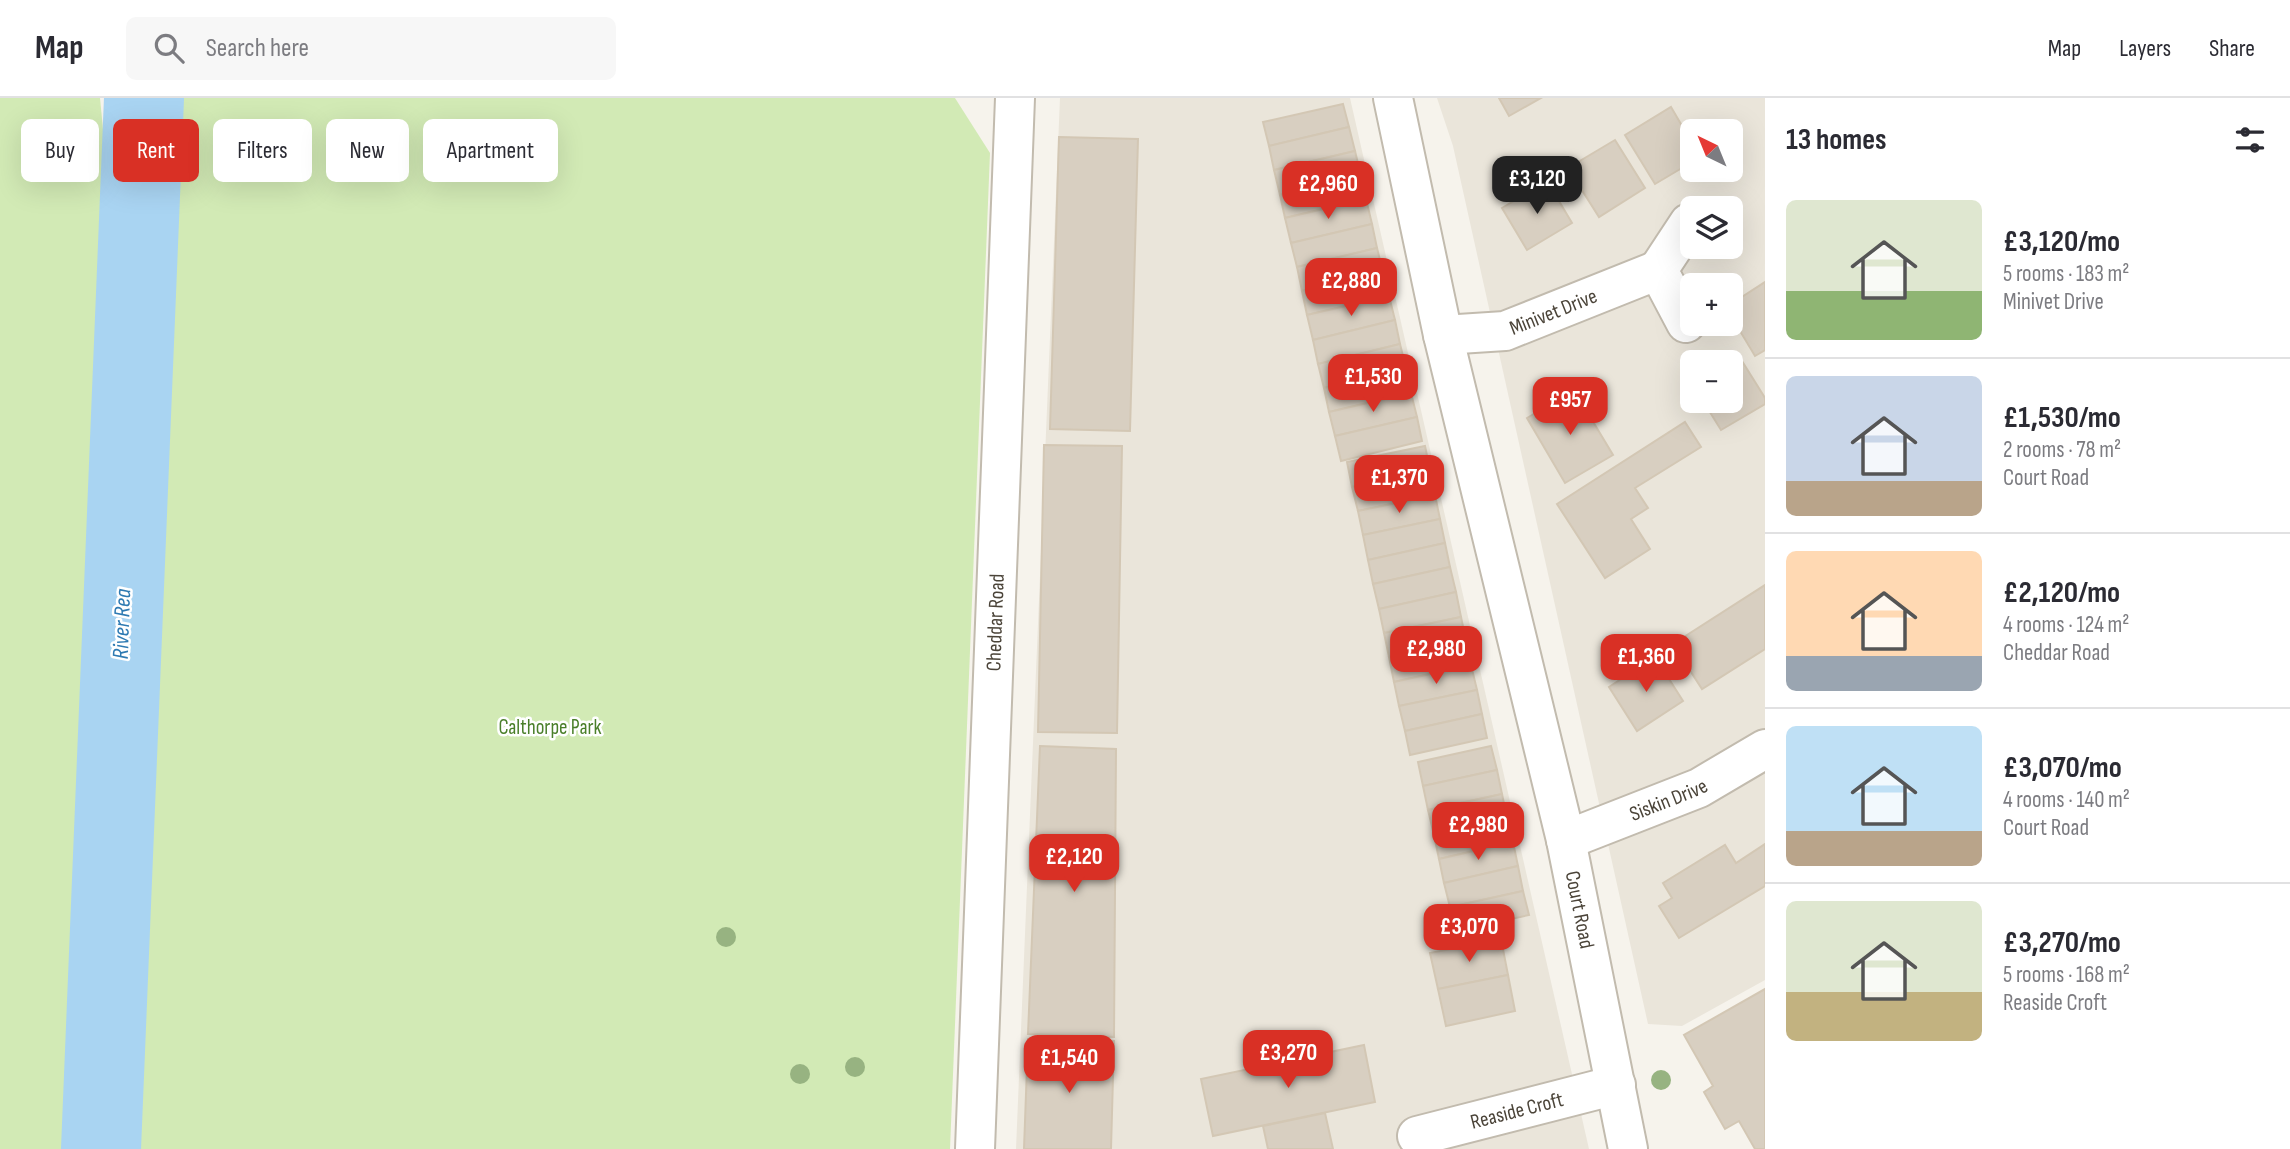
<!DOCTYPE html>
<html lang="en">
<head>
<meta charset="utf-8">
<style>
	:root { --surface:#fff; --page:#f7f7f7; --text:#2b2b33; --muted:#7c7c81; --line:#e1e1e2; --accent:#d93025 }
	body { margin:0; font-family:"Sofia Sans Condensed",sans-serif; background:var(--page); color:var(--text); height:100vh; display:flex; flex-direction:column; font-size:26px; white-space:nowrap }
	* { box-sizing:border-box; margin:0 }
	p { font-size:23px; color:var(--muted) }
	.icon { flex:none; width:38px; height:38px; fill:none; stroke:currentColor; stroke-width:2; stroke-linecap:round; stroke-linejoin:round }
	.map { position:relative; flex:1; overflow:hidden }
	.details { display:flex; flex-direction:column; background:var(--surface); width:525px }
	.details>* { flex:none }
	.top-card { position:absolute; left:21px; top:21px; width:665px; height:63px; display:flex; gap:14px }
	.needle { width:46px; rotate:317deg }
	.tools { position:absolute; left:1680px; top:21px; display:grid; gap:14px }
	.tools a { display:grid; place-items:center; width:63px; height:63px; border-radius:10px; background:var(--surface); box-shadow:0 7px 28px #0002; font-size:35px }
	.price { position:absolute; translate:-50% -60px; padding:0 16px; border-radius:14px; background:var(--accent); color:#fff; font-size:23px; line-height:46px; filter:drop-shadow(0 2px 4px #0008) }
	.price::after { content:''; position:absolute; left:50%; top:42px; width:21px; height:16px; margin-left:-10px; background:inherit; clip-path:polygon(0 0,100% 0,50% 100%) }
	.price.active { background:#222; color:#fff }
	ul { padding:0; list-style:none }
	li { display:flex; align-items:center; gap:21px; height:175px; padding:0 21px }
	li+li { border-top:2px solid var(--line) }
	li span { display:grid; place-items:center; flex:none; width:196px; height:140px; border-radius:10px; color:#555 }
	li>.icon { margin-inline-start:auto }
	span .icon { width:84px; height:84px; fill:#fffc; stroke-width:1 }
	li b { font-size:30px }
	h2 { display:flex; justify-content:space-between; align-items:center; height:84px; padding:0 21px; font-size:30px }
	.chip { padding:0 24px; border-radius:10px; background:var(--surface); box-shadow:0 7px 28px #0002; font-size:24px; line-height:63px }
	.chip.active { background:var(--accent); color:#fff }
	header { display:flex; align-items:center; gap:42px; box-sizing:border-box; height:98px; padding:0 35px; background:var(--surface); border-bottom:2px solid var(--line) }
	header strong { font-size:33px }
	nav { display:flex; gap:38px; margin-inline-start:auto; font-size:24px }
	.search { width:490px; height:63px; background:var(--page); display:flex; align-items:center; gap:18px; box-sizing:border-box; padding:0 24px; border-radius:10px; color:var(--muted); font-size:26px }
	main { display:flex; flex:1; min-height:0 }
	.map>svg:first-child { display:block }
	.residential { fill:#eae5da; fill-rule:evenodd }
	.green { fill:#d2eab5 }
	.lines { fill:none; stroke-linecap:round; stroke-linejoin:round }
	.river { stroke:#a9d4f2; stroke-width:80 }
	.building { fill:#d8cfc1; stroke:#d3c7b4; stroke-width:2 }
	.minor-casing { stroke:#c2bbae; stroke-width:42 }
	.minor { stroke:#fff; stroke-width:38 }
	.tree { fill:#97b381 }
	.labels { text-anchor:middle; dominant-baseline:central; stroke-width:5; stroke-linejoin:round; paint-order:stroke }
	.street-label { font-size:21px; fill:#4b4439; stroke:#fff }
	.park-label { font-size:21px; fill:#4a7f2a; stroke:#fff }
	.water-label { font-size:23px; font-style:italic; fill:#2e7ab2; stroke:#fff }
</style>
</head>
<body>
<header>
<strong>Map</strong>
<div class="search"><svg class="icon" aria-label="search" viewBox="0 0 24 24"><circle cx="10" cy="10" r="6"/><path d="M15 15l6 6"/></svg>Search here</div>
<nav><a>Map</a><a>Layers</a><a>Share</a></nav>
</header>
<main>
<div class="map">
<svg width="1765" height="1051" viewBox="0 0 1765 1051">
	<rect width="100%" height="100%" fill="#f6f3ec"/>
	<g class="residential">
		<path d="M 1060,0 L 1350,0 L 1589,1051 L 1016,1051 Z"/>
		<path d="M 1437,0 L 1765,0 L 1765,882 L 1682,928 L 1648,926 L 1453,48 ZM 1692,33 L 1731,33 L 1731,72 L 1692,72 ZM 1692,110 L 1731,110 L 1731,149 L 1692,149 ZM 1692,187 L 1731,187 L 1731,226 L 1692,226 ZM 1692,264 L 1731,264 L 1731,303 L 1692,303 Z"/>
	</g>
	<g class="green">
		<path d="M 0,0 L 100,0 L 116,167 L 68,1051 L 0,1051 Z"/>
		<path d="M 172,0 L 955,0 L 990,55 L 950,1051 L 116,1051 L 151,183 Z"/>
	</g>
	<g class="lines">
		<path class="river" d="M 101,1051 L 144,0"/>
	</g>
	<g class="building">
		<path d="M 1499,0 L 1541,0 L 1509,18 Z"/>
		<path d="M 1343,6 L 1349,29 L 1269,48 L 1263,24 Z"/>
		<path d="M 1671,9 L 1692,45 L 1692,64 L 1655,86 L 1625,37 Z"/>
		<path d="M 1349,29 L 1355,53 L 1274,72 L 1269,48 Z"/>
		<path d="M 1059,39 L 1138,41 L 1130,333 L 1050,331 Z"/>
		<path d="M 1615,42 L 1645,90 L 1599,119 L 1568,70 Z"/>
		<path d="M 1355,53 L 1361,78 L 1280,97 L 1274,72 Z"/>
		<path d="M 1361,78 L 1366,101 L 1285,120 L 1280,97 Z"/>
		<path d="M 1547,83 L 1572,125 L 1527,152 L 1502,110 Z"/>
		<path d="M 1366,101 L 1372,126 L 1291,145 L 1285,120 Z"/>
		<path d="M 1372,126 L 1377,150 L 1297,169 L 1291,145 Z"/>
		<path d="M 1377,150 L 1383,174 L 1302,193 L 1297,169 Z"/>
		<path d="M 1383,174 L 1389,198 L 1307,217 L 1302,193 Z"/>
		<path d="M 1765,184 L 1765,252 L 1755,258 L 1731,218 L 1731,206 Z"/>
		<path d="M 1389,198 L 1395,222 L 1313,242 L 1307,217 Z"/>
		<path d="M 1395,222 L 1400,246 L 1318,266 L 1313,242 Z"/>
		<path d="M 1400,246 L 1406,270 L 1324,290 L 1318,266 Z"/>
		<path d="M 1737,255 L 1765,300 L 1765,306 L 1721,332 L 1703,303 L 1731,303 L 1731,264 L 1723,264 Z"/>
		<path d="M 1406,270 L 1411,295 L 1329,314 L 1324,290 Z"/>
		<path d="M 1574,292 L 1613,357 L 1565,385 L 1527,320 Z"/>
		<path d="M 1411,295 L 1417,319 L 1335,338 L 1329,314 Z"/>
		<path d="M 1417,319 L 1422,343 L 1341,363 L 1335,338 Z"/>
		<path d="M 1685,324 L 1701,349 L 1635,390 L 1648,410 L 1631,421 L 1650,451 L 1605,480 L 1557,406 Z"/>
		<path d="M 1044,347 L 1122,348 L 1117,635 L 1038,634 Z"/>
		<path d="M 1425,348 L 1430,372 L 1352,389 L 1347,364 Z"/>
		<path d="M 1430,372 L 1435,397 L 1358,413 L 1352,389 Z"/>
		<path d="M 1435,397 L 1440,421 L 1363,437 L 1358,413 Z"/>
		<path d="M 1440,421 L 1445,445 L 1368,462 L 1363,437 Z"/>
		<path d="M 1445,445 L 1450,469 L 1373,486 L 1368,462 Z"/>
		<path d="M 1450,469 L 1456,494 L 1379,511 L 1373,486 Z"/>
		<path d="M 1765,487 L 1765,551 L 1702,591 L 1673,546 Z"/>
		<path d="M 1456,494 L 1461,519 L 1384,535 L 1379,511 Z"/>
		<path d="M 1461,519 L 1466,543 L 1389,559 L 1384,535 Z"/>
		<path d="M 1466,543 L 1471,567 L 1394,584 L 1389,559 Z"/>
		<path d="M 1655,559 L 1683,603 L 1637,633 L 1609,589 Z"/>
		<path d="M 1471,567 L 1477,592 L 1399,608 L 1394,584 Z"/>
		<path d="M 1477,592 L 1482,616 L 1405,633 L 1399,608 Z"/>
		<path d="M 1482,616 L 1487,640 L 1410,657 L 1405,633 Z"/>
		<path d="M 1040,648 L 1116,651 L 1114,939 L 1028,936 Z"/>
		<path d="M 1491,648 L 1497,672 L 1423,688 L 1418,664 Z"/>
		<path d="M 1497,672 L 1502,696 L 1428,712 L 1423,688 Z"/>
		<path d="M 1502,696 L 1507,720 L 1434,737 L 1428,712 Z"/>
		<path d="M 1507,720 L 1513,744 L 1439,761 L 1434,737 Z"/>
		<path d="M 1513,744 L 1518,768 L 1444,785 L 1439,761 Z"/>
		<path d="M 1765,746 L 1765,788 L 1679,840 L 1659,808 L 1672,800 L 1663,785 L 1725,747 L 1736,765 Z"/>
		<path d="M 1518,768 L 1523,793 L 1450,809 L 1444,785 Z"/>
		<path d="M 1523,793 L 1529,817 L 1455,833 L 1450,809 Z"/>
		<path d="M 1501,841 L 1508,877 L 1438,891 L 1430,855 Z"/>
		<path d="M 1508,877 L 1515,913 L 1446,928 L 1438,891 Z"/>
		<path d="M 1765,891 L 1765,1051 L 1755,1051 L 1739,1023 L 1725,1031 L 1704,994 L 1713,988 L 1684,937 Z"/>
		<path d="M 1028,941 L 1114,943 L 1111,1051 L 1024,1051 Z"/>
		<path d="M 1364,947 L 1375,1004 L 1213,1038 L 1201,981 Z"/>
		<path d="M 1325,1015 L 1333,1051 L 1268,1051 L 1263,1028 Z"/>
	</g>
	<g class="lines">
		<defs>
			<g id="minor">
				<path id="s1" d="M 1393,0 L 1443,237 L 1566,742 L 1628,1051"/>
				<path d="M 1686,225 L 1658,172 L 1689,125"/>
				<path id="s2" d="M 1443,237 L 1505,233 L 1658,172"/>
				<path id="s3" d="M 1566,742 L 1699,690 L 1765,651"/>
				<path id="s4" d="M 1417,1038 L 1616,987"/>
				<path id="s5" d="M 975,1051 L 1015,0"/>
			</g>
		</defs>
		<use href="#minor" class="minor-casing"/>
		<use href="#minor" class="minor"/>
	</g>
	<g class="tree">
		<circle cx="726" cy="839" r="10"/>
		<circle cx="855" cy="969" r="10"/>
		<circle cx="800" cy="976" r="10"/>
		<circle cx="1661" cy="982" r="10"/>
	</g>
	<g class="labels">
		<g class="street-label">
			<text stroke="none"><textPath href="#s2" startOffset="114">Minivet Drive</textPath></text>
			<text stroke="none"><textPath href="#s5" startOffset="527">Cheddar Road</textPath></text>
			<text stroke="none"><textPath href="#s3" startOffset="110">Siskin Drive</textPath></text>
			<text stroke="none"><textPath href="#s1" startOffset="833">Court Road</textPath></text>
			<text stroke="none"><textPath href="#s4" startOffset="103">Reaside Croft</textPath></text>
		</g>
		<g class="park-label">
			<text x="550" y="629">Calthorpe Park</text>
		</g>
		<g class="water-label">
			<text transform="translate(122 526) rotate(-88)">River Rea</text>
		</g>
	</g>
</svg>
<div class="tools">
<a><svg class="needle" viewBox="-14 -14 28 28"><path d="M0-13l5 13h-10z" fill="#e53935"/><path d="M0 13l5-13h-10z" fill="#7c7c81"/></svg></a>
<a><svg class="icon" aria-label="layers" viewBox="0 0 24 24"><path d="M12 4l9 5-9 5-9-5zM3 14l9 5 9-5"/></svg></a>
<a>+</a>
<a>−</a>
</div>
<b class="price active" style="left:1537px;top:118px">£3,120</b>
<b class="price" style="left:1328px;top:123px">£2,960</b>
<b class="price" style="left:1351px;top:220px">£2,880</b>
<b class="price" style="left:1373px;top:316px">£1,530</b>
<b class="price" style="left:1570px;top:339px">£957</b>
<b class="price" style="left:1399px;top:417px">£1,370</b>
<b class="price" style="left:1436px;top:588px">£2,980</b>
<b class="price" style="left:1646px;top:596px">£1,360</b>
<b class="price" style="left:1478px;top:764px">£2,980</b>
<b class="price" style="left:1074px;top:796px">£2,120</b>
<b class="price" style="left:1469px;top:866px">£3,070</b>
<b class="price" style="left:1288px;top:992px">£3,270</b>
<b class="price" style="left:1069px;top:997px">£1,540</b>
<div class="top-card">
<a class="chip">Buy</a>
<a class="chip active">Rent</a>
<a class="chip">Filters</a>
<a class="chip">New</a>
<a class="chip">Apartment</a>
</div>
</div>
<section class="details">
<h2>13 homes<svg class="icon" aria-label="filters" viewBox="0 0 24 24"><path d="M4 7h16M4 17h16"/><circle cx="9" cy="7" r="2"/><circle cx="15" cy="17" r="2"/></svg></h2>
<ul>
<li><span style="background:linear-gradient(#dfe7d0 65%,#8fb573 0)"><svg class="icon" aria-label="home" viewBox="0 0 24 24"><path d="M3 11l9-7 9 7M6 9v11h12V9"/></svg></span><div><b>£3,120/mo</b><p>5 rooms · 183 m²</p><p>Minivet Drive</p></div></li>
<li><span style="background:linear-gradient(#c9d6e8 75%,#b9a48a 0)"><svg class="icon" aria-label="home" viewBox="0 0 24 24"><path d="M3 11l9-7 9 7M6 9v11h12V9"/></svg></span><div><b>£1,530/mo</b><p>2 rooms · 78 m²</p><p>Court Road</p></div></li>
<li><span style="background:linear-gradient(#ffd9b3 75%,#9aa5b1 0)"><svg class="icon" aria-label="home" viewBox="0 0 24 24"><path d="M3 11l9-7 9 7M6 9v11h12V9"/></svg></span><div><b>£2,120/mo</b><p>4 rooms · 124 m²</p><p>Cheddar Road</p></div></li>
<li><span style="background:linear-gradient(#bfe0f5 75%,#b9a48a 0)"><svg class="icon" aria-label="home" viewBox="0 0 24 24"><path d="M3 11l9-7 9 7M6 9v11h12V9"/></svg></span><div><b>£3,070/mo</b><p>4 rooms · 140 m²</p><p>Court Road</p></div></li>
<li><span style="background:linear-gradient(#dfe7d0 65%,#c2b280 0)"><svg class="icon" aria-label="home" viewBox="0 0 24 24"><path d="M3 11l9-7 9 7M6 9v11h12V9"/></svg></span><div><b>£3,270/mo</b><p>5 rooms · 168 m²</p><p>Reaside Croft</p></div></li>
</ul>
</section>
</main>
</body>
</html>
